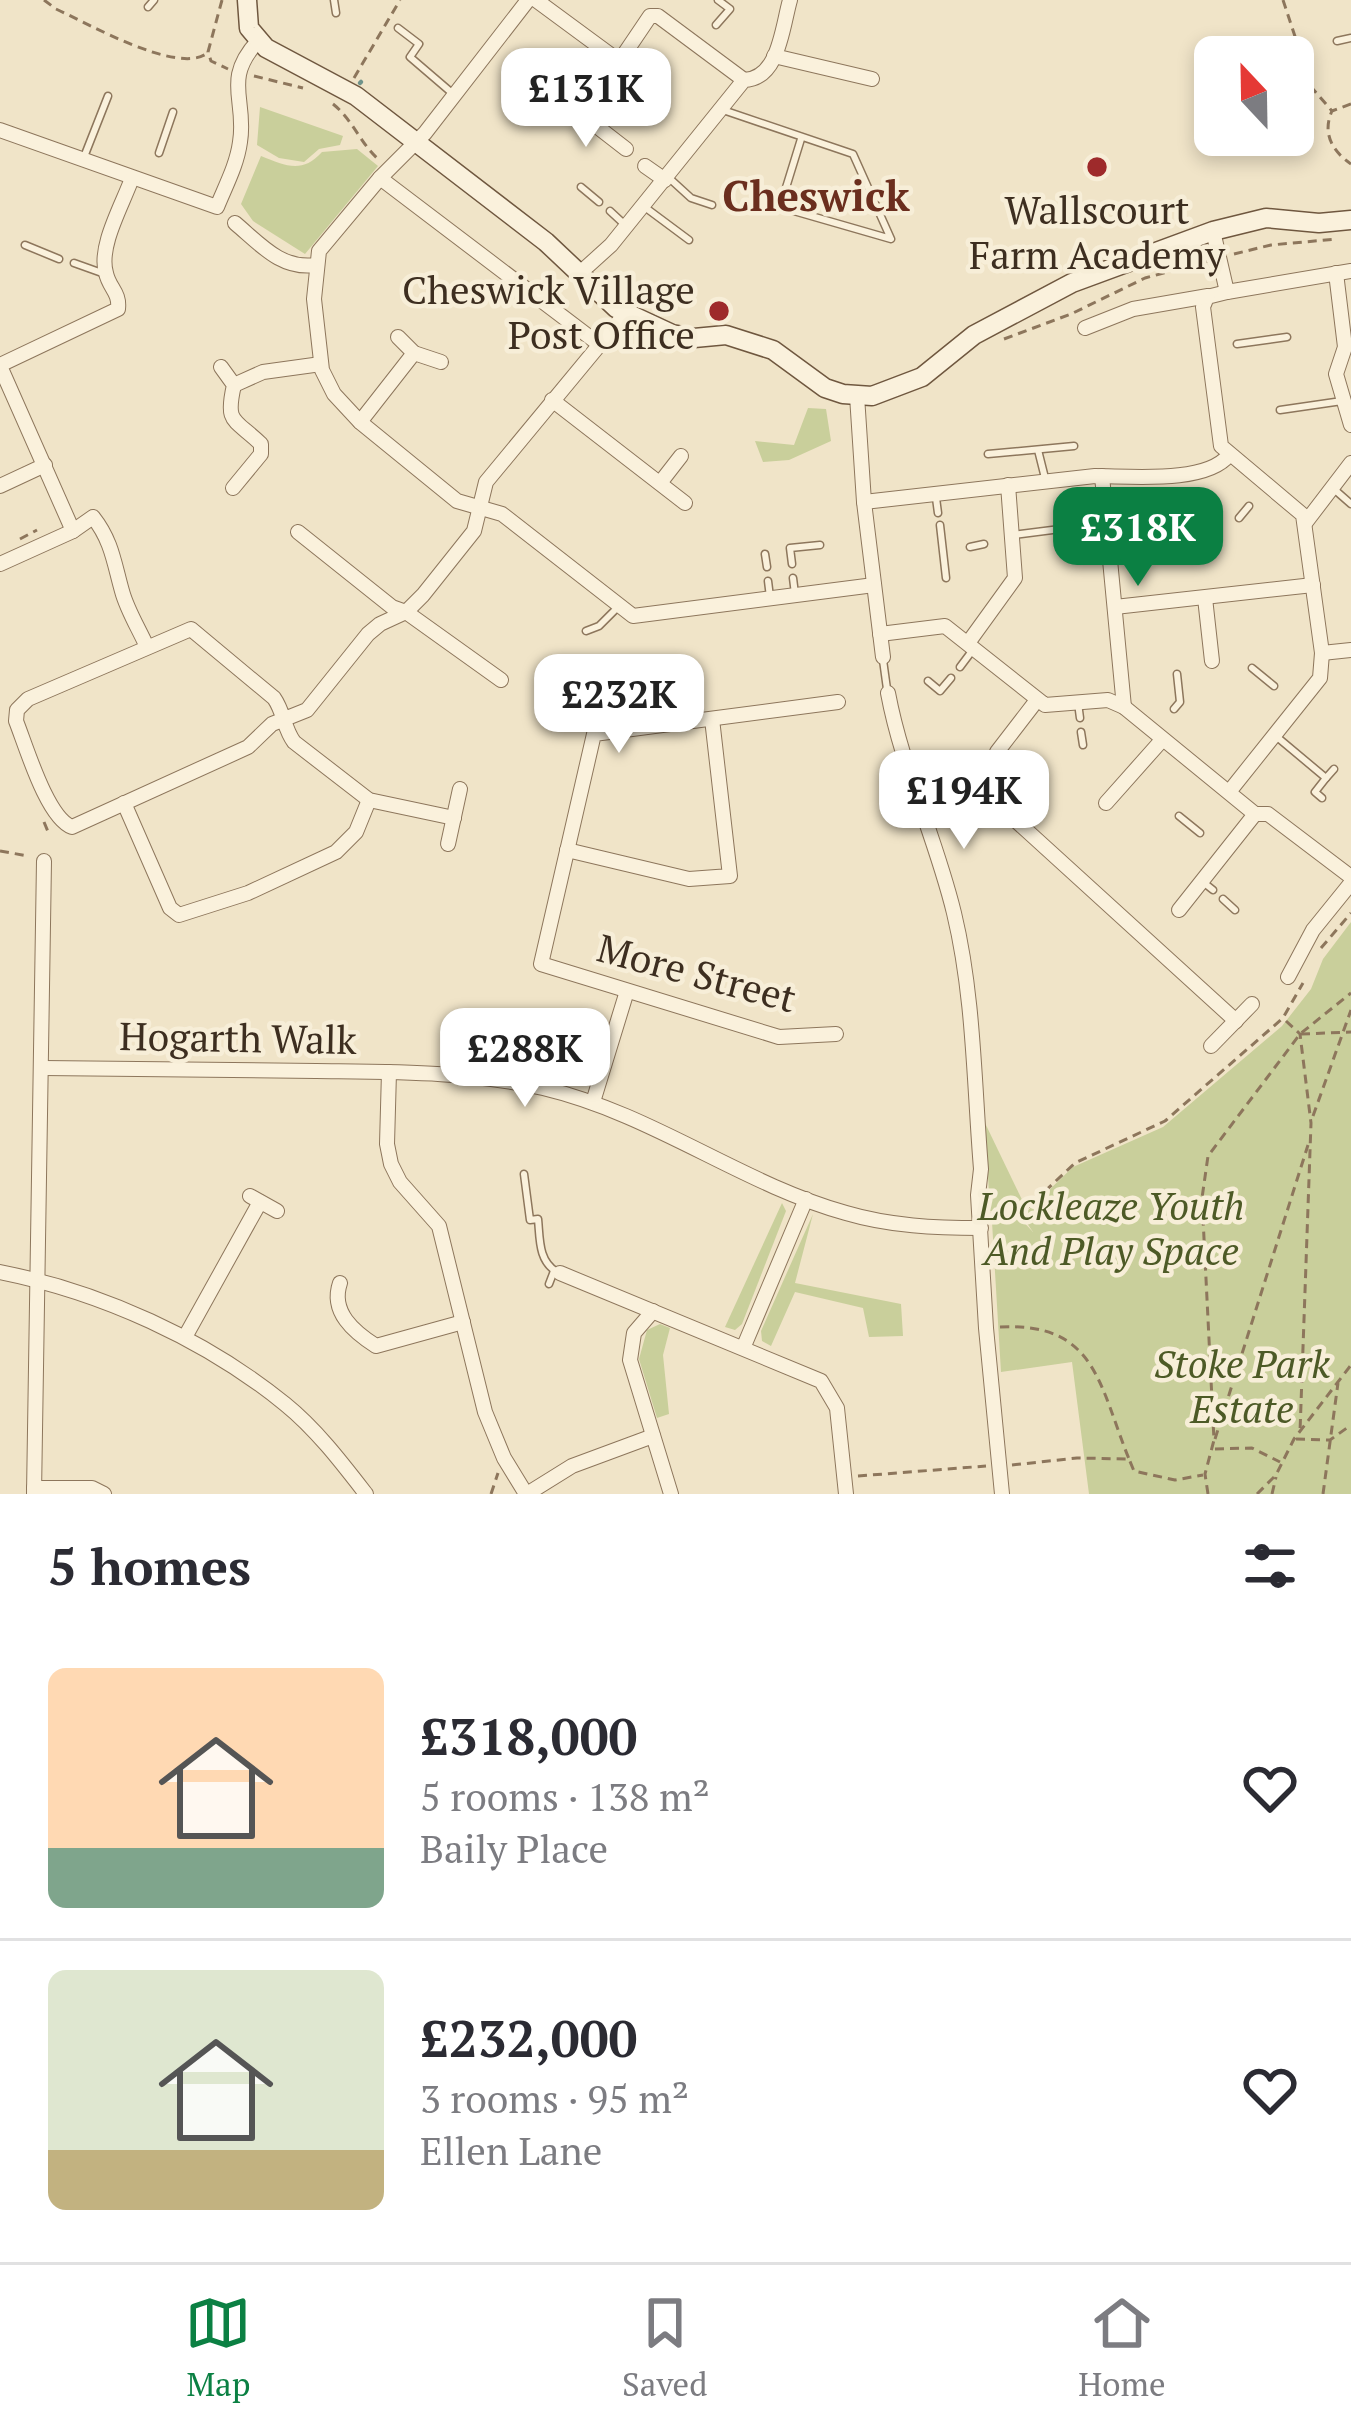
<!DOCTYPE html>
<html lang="en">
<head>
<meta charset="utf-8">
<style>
	:root { --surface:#fff; --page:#f7f7f7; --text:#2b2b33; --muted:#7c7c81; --line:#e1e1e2; --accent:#0b8043 }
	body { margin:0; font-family:"PT Serif",serif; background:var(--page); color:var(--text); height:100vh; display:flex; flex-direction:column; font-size:45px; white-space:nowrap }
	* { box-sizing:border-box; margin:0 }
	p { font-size:39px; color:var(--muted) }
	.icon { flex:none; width:66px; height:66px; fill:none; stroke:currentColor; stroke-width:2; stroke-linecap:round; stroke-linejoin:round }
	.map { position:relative; height:1494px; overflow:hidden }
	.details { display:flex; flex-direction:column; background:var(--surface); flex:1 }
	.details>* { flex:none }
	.needle { width:78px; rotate:338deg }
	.controls { position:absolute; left:1194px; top:36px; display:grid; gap:24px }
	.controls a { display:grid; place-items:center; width:120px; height:120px; border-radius:18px; background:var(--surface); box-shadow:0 6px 18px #0003; font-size:60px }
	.price { position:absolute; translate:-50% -102px; padding:0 27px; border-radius:24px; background:#fff; color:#222; font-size:39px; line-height:78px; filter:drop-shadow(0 3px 6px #0008) }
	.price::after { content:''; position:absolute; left:50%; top:72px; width:36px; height:27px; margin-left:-18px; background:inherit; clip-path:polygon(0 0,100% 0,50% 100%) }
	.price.active { background:var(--accent); color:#fff }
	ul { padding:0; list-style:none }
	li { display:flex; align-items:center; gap:36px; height:300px; padding:0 48px }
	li+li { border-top:3px solid var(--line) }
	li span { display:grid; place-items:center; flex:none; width:336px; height:240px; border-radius:18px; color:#555 }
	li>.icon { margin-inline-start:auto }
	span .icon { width:144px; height:144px; fill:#fffc; stroke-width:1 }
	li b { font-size:51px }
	h2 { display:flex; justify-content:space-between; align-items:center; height:144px; padding:0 48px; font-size:51px }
	.menu { display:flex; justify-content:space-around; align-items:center; height:168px; border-top:3px solid var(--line); background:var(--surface); font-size:33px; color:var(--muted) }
	.menu a { display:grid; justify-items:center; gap:6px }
	.menu .active { color:var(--accent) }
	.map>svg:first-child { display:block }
	.green { fill:#c9cf9b }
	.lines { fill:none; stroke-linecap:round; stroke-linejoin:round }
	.stream { stroke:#6f938a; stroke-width:4.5 }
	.lane-casing { stroke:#8d765c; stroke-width:9 }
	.street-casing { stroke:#8d765c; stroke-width:16 }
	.secondary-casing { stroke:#6f573f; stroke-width:21 }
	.path { stroke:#8d765c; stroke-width:3; stroke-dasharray:9 6; stroke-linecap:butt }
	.lane { stroke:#faf1dc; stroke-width:6 }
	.street { stroke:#faf1dc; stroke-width:14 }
	.secondary { stroke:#faf1dc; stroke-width:18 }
	.poi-dot { fill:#9e2a2b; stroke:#f7eed8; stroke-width:4.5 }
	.labels { text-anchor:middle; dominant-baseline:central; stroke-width:9; stroke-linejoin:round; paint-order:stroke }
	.poi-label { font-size:39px; fill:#3d2e20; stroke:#f7eed8 }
	.street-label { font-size:39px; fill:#3d2e20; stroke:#f7eed8 }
	.park-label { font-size:39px; font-style:italic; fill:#4d5a26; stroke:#f7eed8 }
	.neighbourhood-label { font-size:42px; font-weight:bold; fill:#6b2e1e; stroke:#f7eed8 }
</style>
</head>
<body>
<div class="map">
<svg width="1351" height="1494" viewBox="0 0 1351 1494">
	<rect width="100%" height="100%" fill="#f0e4c8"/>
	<g class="green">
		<path d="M 260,107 L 343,136 L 340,145 L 319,149 L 304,162 L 279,158 L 257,145 Z"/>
		<path d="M 357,149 L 378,166 L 305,254 L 253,221 L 241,204 L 261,156 C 286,166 302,174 322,152 Z"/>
		<path d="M 808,408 L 826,409 L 831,441 L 789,460 L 763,462 L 755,441 L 794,445 Z"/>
		<path d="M 1351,922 L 1351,1494 L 1089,1494 L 1072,1362 L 1001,1372 L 992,1222 L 1017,1215 L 1033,1232 L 1022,1216 L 1073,1167 L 1163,1127 L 1282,1026 L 1311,989 L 1323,959 Z"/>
		<path d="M 985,1123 L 1025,1206 L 990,1211 Z"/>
		<path d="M 782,1203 L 786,1211 L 742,1324 L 735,1330 L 725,1327 Z"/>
		<path d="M 813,1214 L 795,1283 L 901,1304 L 903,1336 L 869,1337 L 863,1308 L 795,1292 L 771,1346 L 762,1341 L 761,1331 Z"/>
		<path d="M 660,1324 L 670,1328 L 663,1355 L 669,1414 L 657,1418 L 639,1359 L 647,1330 Z"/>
	</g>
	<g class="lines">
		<path class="stream" d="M 360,83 L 361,82"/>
		<defs>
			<g id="lane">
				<path d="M 334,0 L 336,13"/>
				<path d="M 148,7 L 154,0"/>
				<path d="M 716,25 L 730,9 L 718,0"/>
				<path d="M 398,28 L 419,44 L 410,57 L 452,93"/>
				<path d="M 1337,41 L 1351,38"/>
				<path d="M 723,110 L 853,154 L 891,239 L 780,207 L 801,139"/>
				<path d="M 159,153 L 173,112"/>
				<path d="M 84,157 L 108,96"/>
				<path d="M 668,177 L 691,198 L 712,205"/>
				<path d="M 581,187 L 599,202"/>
				<path d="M 646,208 L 689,240"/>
				<path d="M 610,211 L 624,224"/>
				<path d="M 25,245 L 59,259"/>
				<path d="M 74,263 L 102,273"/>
				<path d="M 1237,344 L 1287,337"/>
				<path d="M 1280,410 L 1342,401"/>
				<path d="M 1038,450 L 1045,478"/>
				<path d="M 988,454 L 1074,446"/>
				<path d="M 1335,490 L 1351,504"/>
				<path d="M 936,498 L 938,513"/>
				<path d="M 1239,518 L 1249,506"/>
				<path d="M 940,525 L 946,578"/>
				<path d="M 1013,535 L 1068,528"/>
				<path d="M 970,547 L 984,544"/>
				<path d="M 765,554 L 767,567"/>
				<path d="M 792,564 L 790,548 L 820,545"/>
				<path d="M 793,578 L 795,594"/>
				<path d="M 768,581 L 770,597"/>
				<path d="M 586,631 L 599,626 L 617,608"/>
				<path d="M 883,660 L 887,689"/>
				<path d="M 960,667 L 972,651"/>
				<path d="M 1252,668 L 1274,686"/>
				<path d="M 928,681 L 940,691 L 951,678"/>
				<path d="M 1078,703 L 1080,718"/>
				<path d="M 1174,709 L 1180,702 L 1177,674"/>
				<path d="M 1081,732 L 1083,745"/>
				<path d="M 1277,737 L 1326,778 L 1315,792 L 1322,798"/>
				<path d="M 1326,778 L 1334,769"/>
				<path d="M 1179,816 L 1200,833"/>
				<path d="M 1203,882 L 1213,890"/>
				<path d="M 1223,899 L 1235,910"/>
				<path d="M 524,1174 L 530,1220 L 538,1219 C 540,1238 538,1261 557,1272"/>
				<path d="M 549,1284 L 554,1271"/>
			</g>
			<g id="street">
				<path d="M 528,0 L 425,133 L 380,178 L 319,251 L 314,299 L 322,370 L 334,394 L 360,422 L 457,501 L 502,514 L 633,616 L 874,585"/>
				<path d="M 536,0 L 616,59 L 623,56 L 650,16 L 658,16 L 744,80"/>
				<path d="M 774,56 L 872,79"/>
				<path d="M 549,110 L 559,97 L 626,149"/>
				<path d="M 576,111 L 616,59"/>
				<path d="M 0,130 L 217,207 C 225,187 237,165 240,142 C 247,100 222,80 258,41"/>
				<path d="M 645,166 L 665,180"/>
				<path d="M 380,178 L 600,345"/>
				<path d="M 235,223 C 260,244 281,270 316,265"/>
				<path d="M 1213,231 L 1227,292 L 1351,271"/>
				<path d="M 580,273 L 611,245 L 744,80 C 779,79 782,28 790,0"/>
				<path d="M 1336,273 L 1345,347 L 1336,374 L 1351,425"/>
				<path d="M 1227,292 L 1207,297 L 1203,307 L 1221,446 L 1303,515 L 1322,653 L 1320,678 L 1229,792"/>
				<path d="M 1085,328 L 1133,309 L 1208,296"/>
				<path d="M 398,337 L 414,353 L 441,362"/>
				<path d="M 0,365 L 118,309 C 120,292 109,288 106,273 C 98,246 123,204 132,178"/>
				<path d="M 0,366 L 73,531 L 93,517 C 112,541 114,563 122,591 C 127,610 139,629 147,647"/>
				<path d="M 221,367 L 234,385 C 225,424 234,418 261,444 L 261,454 L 233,488"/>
				<path d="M 234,385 L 263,372 L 321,364"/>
				<path d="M 857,396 L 864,502 L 883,657"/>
				<path d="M 552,400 L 685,503"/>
				<path d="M 360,422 L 414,353"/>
				<path d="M 1102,476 L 1124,707"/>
				<path d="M 660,483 L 681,456"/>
				<path d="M 0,486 L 45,465"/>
				<path d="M 864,502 L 1095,476 C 1130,476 1206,484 1229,455"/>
				<path d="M 1306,522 L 1351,463"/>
				<path d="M 298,532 L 392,607 L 406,612 L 501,680"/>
				<path d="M 0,564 L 73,531"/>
				<path d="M 1205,598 L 1212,661"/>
				<path d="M 1115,607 L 1313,585"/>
				<path d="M 880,634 L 945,626 L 1045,705 L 1108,700 L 1124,707 L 1255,814 L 1268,814 L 1351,877"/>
				<path d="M 968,643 L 1015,578 L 1008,485"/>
				<path d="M 1322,653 L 1351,650"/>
				<path d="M 888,693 C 902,768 936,838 954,913 C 974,996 974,1084 981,1169 L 978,1195 L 986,1328 L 1002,1494"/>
				<path d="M 997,752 L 1037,700"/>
				<path d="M 915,790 C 940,780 955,779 980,788 L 1236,1021"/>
				<path d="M 124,803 L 170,908 L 179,915 L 248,893 L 336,852 L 356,832 L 369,800"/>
				<path d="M 1106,803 L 1162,740"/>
				<path d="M 454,818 L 369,800 L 294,742 C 284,729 284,712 274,698 L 191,629 L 28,699 L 17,710 L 16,721 C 26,746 47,818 72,827 L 248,747 L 272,724 L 307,710 L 368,634 L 380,624 L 406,612 L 423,595 L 474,531 L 486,482 L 625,314"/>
				<path d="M 448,844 L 460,789"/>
				<path d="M 567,850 L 689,879 L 730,876 L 712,719"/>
				<path d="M 1179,910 L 1255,814"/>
				<path d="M 1288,977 L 1313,930 L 1351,883"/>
				<path d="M 836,1034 L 779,1037 L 541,964 L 594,734 L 838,702"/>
				<path d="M 1211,1046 L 1252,1004"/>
				<path d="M 43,1068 C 134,1069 225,1070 316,1071 C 392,1072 468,1071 543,1088 C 653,1114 742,1184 846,1213 C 890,1226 935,1228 981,1228"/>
				<path d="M 389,1072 L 387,1144 L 391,1164 L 400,1182 L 439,1226 L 485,1412 L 504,1458 L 526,1494"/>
				<path d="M 593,1102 L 627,991"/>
				<path d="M 250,1196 L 277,1211"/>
				<path d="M 0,1272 C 101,1292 205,1339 285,1404 C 316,1429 342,1463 366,1494"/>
				<path d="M 560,1273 L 821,1381 L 837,1408 L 846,1494"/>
				<path d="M 340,1283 C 330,1312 354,1332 376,1346 L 463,1322"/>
				<path d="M 653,1311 L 634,1333 L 630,1360 L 671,1494"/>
				<path d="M 185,1337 L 260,1202"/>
				<path d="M 744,1346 L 806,1199"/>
				<path d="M 34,1488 L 92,1488 L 104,1494"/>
				<path d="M 34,1494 L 44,861"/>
				<path d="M 527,1494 L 572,1466 L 653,1436"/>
			</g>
			<path id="secondary" d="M 247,0 L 249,28 L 266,48 L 356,96 L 546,242 L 616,308 L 672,334 L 694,338 L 726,335 L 773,350 L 825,388 L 843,394 L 872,396 L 922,377 L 974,335 L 1072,283 L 1213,231 L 1266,218 L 1319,223 L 1351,220"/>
		</defs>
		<use href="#lane" class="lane-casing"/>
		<use href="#street" class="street-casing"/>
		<use href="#secondary" class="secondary-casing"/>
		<g class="path">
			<path d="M 44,0 L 56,9 C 89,24 176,74 206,54"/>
			<path d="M 222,0 L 208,52 L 211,61 L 228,69"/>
			<path d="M 1283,0 L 1312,88 L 1332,111"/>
			<path d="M 254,76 L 303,88"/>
			<path d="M 354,78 L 400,0"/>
			<path d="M 333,104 C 353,120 360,143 379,160"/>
			<path d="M 1351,104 L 1332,111 C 1322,133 1332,151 1351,164"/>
			<path d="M 1234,254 L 1271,245 L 1337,239"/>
			<path d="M 1004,339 L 1071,314 L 1145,278 L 1208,261"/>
			<path d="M 20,539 L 37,530"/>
			<path d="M 44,822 L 49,834"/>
			<path d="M 0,851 L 28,856"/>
			<path d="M 1321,948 L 1351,913"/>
			<path d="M 1286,1021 L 1300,1034 L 1311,1123 L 1300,1432"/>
			<path d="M 1301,1034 L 1351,1032"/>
			<path d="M 1313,1116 L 1351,1010"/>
			<path d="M 992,1214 L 1027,1208 L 1075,1163 L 1165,1121 L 1283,1018 L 1303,983"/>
			<path d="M 1000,1327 C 1096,1322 1099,1385 1129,1459"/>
			<path d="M 1215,1439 L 1308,1145"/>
			<path d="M 1296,1439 L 1330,1440 L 1351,1425"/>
			<path d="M 1215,1449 L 1252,1448 L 1280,1462"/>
			<path d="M 1012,1465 L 1077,1458 L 1129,1459 L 1134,1471 L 1175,1480 L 1203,1475"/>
			<path d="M 858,1476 L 986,1466"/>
			<path d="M 491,1494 L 498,1473"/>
			<path d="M 1208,1494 L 1205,1474 L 1214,1440 L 1202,1198 L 1208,1156 L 1300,1034 L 1351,993"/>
			<path d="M 1257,1494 L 1276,1475 L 1294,1439 L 1351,1365"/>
			<path d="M 1272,1494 L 1276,1477"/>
			<path d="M 1323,1494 L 1338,1383"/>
		</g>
		<use href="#lane" class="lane"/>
		<use href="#street" class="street"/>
		<use href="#secondary" class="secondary"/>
	</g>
	<g class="poi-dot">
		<circle cx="1097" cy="167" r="12"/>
		<circle cx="719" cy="311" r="12"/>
	</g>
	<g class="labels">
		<g class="poi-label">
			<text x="1097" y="209">Wallscourt<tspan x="1097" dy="45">Farm Academy</tspan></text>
			<text x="695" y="289" text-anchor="end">Cheswick Village<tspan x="695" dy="45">Post Office</tspan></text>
		</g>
		<g class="street-label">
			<text transform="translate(697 972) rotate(15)">More Street</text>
			<text transform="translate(238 1037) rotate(1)">Hogarth Walk</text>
		</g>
		<g class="park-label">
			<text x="1111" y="1205">Lockleaze Youth<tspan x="1111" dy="45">And Play Space</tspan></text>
			<text x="1242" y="1363">Stoke Park<tspan x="1242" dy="45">Estate</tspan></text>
		</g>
		<g class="neighbourhood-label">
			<text x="816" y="195">Cheswick</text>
		</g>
	</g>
</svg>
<div class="controls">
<a><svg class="needle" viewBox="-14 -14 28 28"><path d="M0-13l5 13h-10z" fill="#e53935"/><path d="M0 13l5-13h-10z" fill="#7c7c81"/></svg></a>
</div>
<b class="price" style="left:586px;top:150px">£131K</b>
<b class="price active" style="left:1138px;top:589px">£318K</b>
<b class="price" style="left:619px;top:756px">£232K</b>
<b class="price" style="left:964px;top:852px">£194K</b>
<b class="price" style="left:525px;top:1110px">£288K</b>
</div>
<section class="details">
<h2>5 homes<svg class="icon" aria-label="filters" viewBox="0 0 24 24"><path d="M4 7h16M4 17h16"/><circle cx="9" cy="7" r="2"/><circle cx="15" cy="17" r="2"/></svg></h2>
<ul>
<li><span style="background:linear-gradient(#ffd9b3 75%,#7fa58c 0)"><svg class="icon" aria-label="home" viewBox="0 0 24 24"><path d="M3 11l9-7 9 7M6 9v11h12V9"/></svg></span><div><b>£318,000</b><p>5 rooms · 138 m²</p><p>Baily Place</p></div><svg class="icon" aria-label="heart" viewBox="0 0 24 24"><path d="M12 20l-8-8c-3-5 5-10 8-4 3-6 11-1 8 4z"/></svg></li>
<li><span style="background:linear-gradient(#dfe7d0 75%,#c2b280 0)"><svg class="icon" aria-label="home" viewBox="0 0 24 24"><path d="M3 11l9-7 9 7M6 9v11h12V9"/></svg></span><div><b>£232,000</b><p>3 rooms · 95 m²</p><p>Ellen Lane</p></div><svg class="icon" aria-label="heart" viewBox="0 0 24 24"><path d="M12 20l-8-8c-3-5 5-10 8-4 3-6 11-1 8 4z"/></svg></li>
</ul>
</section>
<nav class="menu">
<a class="active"><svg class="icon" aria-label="map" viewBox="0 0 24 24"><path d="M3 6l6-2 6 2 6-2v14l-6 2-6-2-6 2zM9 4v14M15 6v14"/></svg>Map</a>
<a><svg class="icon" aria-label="saved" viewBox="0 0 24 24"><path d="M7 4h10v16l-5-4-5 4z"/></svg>Saved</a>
<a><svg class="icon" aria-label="home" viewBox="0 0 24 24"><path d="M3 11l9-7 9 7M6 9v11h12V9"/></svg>Home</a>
</nav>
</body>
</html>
